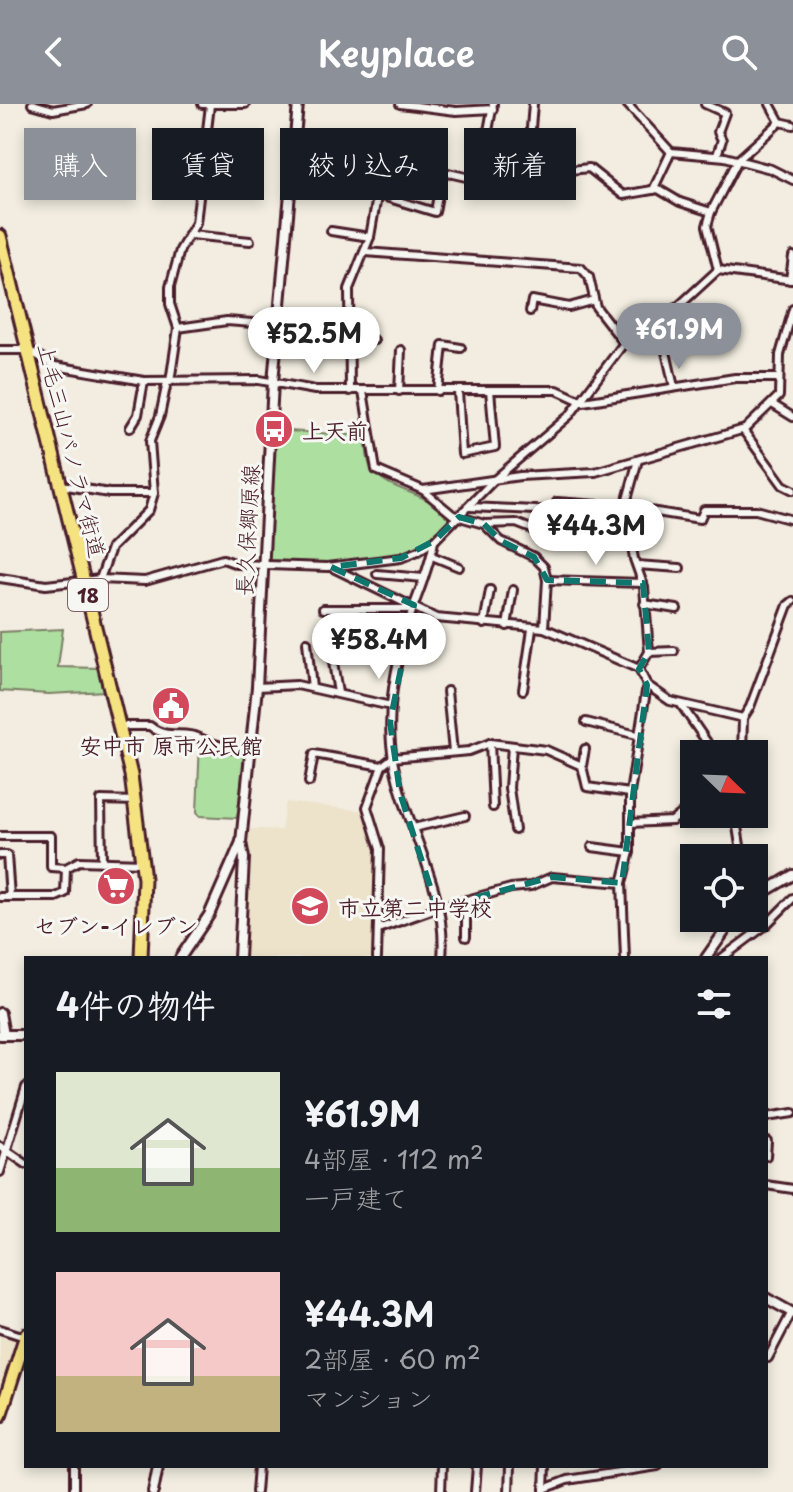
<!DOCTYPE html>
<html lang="ja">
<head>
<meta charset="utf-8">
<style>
	:root { --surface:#171b24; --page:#242831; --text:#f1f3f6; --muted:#9ea1a6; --accent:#8c9099 }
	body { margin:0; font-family:"Playpen Sans","Klee One",sans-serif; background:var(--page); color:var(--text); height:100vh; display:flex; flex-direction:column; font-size:30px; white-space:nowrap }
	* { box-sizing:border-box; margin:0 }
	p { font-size:26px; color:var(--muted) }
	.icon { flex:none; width:44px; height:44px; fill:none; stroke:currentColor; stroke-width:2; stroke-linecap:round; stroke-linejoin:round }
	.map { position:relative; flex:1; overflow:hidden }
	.panel { position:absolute; left:24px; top:852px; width:744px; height:512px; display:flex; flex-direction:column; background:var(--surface); border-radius:0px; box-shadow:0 4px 12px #0003 }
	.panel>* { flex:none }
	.hud { position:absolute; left:24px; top:24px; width:746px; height:72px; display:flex; gap:16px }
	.needle { width:52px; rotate:113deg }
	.controls { position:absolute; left:680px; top:636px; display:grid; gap:16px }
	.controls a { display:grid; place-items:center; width:88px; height:88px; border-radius:0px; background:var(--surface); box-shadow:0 4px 12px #0003; font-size:40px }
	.price { position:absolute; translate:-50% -68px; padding:0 18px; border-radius:28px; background:#fff; color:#222; font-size:26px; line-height:52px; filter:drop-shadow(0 2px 4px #0008) }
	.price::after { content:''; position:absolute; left:50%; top:48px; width:24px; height:18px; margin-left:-12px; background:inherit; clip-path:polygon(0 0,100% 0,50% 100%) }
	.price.current { background:var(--accent); color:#fff }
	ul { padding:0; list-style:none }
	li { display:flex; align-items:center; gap:24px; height:200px; padding:0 32px }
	li span { display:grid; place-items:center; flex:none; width:224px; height:160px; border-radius:0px; color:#555 }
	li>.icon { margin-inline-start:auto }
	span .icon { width:96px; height:96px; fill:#fffc; stroke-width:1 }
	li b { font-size:34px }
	h2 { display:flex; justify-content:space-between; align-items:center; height:96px; padding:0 32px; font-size:34px }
	.pill { padding:0 28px; border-radius:0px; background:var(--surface); box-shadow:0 4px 12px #0003; font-size:28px; line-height:72px }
	.pill.current { background:var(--accent); color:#fff }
	header { display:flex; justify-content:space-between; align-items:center; height:104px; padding:0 32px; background:var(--accent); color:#fff; font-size:36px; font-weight:600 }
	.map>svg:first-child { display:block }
	.built { fill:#ede2ca }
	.green { fill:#addfa0; stroke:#7c7f66; stroke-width:2 }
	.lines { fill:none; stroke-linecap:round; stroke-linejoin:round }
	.street-casing { stroke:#4a1f2b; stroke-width:12 }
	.secondary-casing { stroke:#4a1f2b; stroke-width:14 }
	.highway-casing { stroke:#4a1f2b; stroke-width:17 }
	.street { stroke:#f6f6f2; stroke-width:6 }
	.secondary { stroke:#f6f6f2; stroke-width:8 }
	.highway { stroke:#f5e382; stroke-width:11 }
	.marked { fill:none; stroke:#0f766e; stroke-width:6; stroke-dasharray:16 10; stroke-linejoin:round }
	.labels { text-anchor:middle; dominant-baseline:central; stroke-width:6; stroke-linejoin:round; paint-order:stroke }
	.shield { fill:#f6f6f2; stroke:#7e6067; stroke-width:2 }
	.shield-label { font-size:20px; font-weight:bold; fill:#4a1f2b }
	.poi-label { font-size:22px; font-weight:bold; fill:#4a1f2b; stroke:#f6f6f2; text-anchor:start }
	.street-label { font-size:22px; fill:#4a1f2b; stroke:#f6f6f2 }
</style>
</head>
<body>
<header><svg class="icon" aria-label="back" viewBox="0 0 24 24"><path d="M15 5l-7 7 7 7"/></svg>Keyplace<svg class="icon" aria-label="search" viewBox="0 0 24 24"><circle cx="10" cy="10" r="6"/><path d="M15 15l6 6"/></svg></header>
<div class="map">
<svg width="793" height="1388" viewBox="0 0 793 1388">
	<rect width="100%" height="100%" fill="#f2ede0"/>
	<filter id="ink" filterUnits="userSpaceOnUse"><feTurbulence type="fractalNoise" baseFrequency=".0125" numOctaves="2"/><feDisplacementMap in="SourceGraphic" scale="16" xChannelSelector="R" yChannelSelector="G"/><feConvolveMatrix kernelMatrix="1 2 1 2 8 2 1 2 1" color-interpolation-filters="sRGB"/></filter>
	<g filter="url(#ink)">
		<g class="built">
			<path d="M 286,698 L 364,707 L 377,750 L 373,854 L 244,854 L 249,725 L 281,726 Z"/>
			<path d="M 0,1230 L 18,1235 L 0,1289 Z"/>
		</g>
		<g class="green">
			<path d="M 273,326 L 365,332 C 367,342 366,356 371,364 C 390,391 433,386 450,417 L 422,442 L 409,448 L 316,461 L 265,458 Z"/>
			<path d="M 63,525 L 58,563 L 100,564 L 106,587 L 49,590 L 0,587 L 0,528 Z"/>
			<path d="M 200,638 L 208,645 L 245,650 L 237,714 L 200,712 L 197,708 Z"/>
		</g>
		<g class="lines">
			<defs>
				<g id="street">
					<path d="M 32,0 L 53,6 L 87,0"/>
					<path d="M 202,0 L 245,0"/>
					<path d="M 400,0 L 456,7 L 493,5"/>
					<path d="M 533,0 L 530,36 L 543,69"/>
					<path d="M 627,0 L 671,48 L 725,53 L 771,65 L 793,76"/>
					<path d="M 705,0 L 725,9 L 718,28 L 722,36 L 717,51"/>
					<path d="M 770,0 L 780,18 L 793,21"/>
					<path d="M 295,34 L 479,76 L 589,64 L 623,91 L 658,85 L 680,98 L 711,108"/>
					<path d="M 479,76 L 493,0"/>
					<path d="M 498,76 L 503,37 L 531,39"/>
					<path d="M 653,86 L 671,48"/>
					<path d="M 379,91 L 435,108 L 442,68"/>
					<path d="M 331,127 L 370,133"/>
					<path d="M 191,131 L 250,137"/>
					<path d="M 365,148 L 581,164 L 589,173 L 596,203 L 624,239"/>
					<path d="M 718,166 L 707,122 L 711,108 L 738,56 L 780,18"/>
					<path d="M 790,176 L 793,152"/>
					<path d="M 530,207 L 532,196 L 569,203 L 594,196"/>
					<path d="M 659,217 L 674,283"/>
					<path d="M 178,224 L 227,217 L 278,221"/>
					<path d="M 348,235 L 374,236"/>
					<path d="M 0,246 L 28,246 L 55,262 L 144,277 L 259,276 L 315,286 L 557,286 L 583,298 L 735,274 L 778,274"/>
					<path d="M 170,278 L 178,224 L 170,200 L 170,183 L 180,146 L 196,119 L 210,1"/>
					<path d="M 350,287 L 349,185 L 370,133 L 384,52"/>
					<path d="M 363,287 L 376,366 L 423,386 L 453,411 L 484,420 L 501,437 L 534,453 L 544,463 L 547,476 L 544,524"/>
					<path d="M 399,287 L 401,246"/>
					<path d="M 438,287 L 443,241 L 461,244"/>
					<path d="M 458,287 L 462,350 L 495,343 L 490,286"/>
					<path d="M 772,300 L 793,313"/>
					<path d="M 130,324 L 138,311 L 144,277"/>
					<path d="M 743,326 L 783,381 L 793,386"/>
					<path d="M 638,356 L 625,403 L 634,455 L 644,483 L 649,548 L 639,565"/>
					<path d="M 61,381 L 109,389 L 154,389 L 150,337 L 160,312 L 167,278"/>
					<path d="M 423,386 L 520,372 L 595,368 L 745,325 L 779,292 L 780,251 L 793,205"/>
					<path d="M 470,403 L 556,407 L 557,398 L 625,403 L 700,415 L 704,406 L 756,406 L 793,416"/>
					<path d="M 484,420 L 516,419 L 534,426 L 596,419"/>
					<path d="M 434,437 C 430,462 420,484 412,507 C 398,549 387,596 391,640 C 397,713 449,779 442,854"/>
					<path d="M 432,452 L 459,463"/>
					<path d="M 637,461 L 680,464"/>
					<path d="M 331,463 L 436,514 L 544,524 L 639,565 L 647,581 L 670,597 L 743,614 L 750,603 L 788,501 L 793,497"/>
					<path d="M 377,470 L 424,474"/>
					<path d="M 0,474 L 46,481 L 100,475 L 145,477 L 223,455 L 237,460 L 327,463 L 401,454 L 418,447 L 434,437 L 493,377 L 570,311 L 624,239 L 669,211 L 718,166 L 793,176"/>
					<path d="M 100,475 L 111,444 L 149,406 L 154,389"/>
					<path d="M 547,476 L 643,479"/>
					<path d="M 644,500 L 677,505"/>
					<path d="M 323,505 L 412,505"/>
					<path d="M 484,520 L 490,486"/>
					<path d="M 327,521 L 338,589"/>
					<path d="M 507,522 L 513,486"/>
					<path d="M 307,538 L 312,584"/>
					<path d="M 649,548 L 674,547"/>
					<path d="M 257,583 L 297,581 L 391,602"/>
					<path d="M 523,586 L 532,525"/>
					<path d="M 447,587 L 453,648"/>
					<path d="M 682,602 L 715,650"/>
					<path d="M 586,618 L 637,631"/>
					<path d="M 119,622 L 150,622 C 166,636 183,626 200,634 C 216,642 232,645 251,648"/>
					<path d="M 490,639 L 493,703"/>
					<path d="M 512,642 L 509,684 L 515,726"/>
					<path d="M 585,645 L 582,662 L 587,683 L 630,689"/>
					<path d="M 742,650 L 743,614"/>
					<path d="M 309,678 L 314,650 L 382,662"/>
					<path d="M 735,710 L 742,754"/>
					<path d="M 630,719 L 672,717 L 685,707"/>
					<path d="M 413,724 L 465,712"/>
					<path d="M 0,732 L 51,732 L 51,763 L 66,764"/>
					<path d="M 592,743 L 630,748"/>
					<path d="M 0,751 L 7,751 L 10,793"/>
					<path d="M 102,758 L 101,696 L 136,697"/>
					<path d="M 0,793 L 56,793 L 65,789 L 66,764 L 79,757 L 143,759"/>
					<path d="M 466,796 L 466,833"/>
					<path d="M 378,825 L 437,804 L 511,784 L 531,782 L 552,773 L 622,779"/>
					<path d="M 377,854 L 380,745 L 367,703 L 382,662 L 392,654 L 469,647 L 490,639 L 546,646 L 582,662"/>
					<path d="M 625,854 L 622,779 L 630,748 L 630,689 L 647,581"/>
					<path d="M 722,854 L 766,821 L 793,794"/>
					<path d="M 766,1013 L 793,1009"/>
					<path d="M 0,1042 L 26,1060"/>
					<path d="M 766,1052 L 767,1037"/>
					<path d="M 0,1068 L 26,983"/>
					<path d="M 766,1081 L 793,1085"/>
					<path d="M 0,1225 L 25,1233"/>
					<path d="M 768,1254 L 792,1208"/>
					<path d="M 544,1385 L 567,1376 L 658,1362"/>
					<path d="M 544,1386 L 545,1362"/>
					<path d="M 74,1388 L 74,1362"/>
					<path d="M 256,1388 L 258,1362"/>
					<path d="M 441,1388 L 442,1362"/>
					<path d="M 475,1388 L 477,1362"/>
					<path d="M 509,1388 L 510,1362"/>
				</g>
				<g id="secondary">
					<path d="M 754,794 L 793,771"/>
					<path d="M 180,854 L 209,811 L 241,738"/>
					<path d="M 239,854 L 244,754 L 241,738 L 257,583 L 273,278 L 298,0"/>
					<path d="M 706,854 L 734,814"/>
					<path d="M 0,909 L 4,931"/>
					<path d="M 0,931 L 26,931"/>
					<path d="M 766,1194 L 793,1209"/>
					<path d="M 153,1388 L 158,1362"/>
				</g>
				<g id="highway">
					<path d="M 0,132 L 131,671 L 144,775 L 141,854"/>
					<path d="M 0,1312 L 26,1231"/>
				</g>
			</defs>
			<use href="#street" class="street-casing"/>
			<use href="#secondary" class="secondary-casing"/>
			<use href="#highway" class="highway-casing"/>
			<use href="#street" class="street"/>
			<use href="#secondary" class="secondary"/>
			<use href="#highway" class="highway"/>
		</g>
	</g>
	<path class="marked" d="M 459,413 L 484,420 L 501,437 L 534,453 L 547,476 L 643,479 L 649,548 L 639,565 L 647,581 L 622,779 L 552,773 L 437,804 L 400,689 L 390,618 L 414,501 L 331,463 L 401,454 L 434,437 Z"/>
	<defs>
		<symbol id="bus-disc" viewBox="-11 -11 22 22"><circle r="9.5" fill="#d1495b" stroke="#f6f6f2"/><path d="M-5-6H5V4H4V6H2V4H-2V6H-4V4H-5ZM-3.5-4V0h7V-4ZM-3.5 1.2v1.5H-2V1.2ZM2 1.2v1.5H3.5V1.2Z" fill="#fff"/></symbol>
		<symbol id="civic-disc" viewBox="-11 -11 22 22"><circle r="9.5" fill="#d1495b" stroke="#f6f6f2"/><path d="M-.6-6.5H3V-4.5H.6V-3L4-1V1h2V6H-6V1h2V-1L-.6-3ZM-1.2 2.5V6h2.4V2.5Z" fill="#fff"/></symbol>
		<symbol id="supermarket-disc" viewBox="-11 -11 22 22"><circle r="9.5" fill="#d1495b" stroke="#f6f6f2"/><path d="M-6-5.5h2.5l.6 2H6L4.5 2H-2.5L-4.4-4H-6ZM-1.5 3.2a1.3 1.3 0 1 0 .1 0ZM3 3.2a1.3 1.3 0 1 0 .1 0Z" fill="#fff"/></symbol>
		<symbol id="school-disc" viewBox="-11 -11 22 22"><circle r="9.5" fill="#d1495b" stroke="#f6f6f2"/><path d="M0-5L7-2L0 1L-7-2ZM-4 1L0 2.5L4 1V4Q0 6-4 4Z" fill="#fff"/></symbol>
	</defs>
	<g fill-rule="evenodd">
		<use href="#bus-disc" x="252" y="303" width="44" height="44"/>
		<use href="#civic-disc" x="149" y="580" width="44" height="44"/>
		<use href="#supermarket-disc" x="94" y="760" width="44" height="44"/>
		<use href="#school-disc" x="288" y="780" width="44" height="44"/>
	</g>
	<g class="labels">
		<rect class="shield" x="68" y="475" width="40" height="32" rx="6"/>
		<g class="shield-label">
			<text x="88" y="491">18</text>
		</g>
		<g class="poi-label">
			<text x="302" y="325">上天前</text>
			<text x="171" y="640" text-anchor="middle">安中市 原市公民館</text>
			<text x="338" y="802">市立第二中学校</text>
			<text x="116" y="820" text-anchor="middle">セブン-イレブン</text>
		</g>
		<g class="street-label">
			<text transform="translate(73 346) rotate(76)">上毛三山パノラマ街道</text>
			<text transform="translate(246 426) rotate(-87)">長久保郷原線</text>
		</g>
	</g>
</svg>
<div class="controls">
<a><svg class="needle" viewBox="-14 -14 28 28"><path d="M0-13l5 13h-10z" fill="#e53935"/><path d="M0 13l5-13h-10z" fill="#9ea1a6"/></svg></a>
<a><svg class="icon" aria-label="locate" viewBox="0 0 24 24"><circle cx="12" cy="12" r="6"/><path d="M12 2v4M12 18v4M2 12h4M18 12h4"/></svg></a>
</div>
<b class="price current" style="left:679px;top:267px">¥61.9M</b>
<b class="price" style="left:314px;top:271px">¥52.5M</b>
<b class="price" style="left:596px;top:463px">¥44.3M</b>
<b class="price" style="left:379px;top:577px">¥58.4M</b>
<div class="hud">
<a class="pill current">購入</a>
<a class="pill">賃貸</a>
<a class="pill">絞り込み</a>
<a class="pill">新着</a>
</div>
<section class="panel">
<h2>4件の物件<svg class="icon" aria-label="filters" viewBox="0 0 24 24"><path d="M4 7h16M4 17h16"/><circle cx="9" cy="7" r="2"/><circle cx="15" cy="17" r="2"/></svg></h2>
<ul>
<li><span style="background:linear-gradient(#dfe7d0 60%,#8fb573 0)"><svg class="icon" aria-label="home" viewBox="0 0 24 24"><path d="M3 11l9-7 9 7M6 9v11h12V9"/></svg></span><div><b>¥61.9M</b><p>4部屋 · 112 m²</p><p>一戸建て</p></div></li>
<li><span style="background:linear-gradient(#f6c9c9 65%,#c2b280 0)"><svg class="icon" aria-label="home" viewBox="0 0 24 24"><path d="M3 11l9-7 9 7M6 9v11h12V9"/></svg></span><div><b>¥44.3M</b><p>2部屋 · 60 m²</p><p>マンション</p></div></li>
</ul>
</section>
</div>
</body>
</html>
